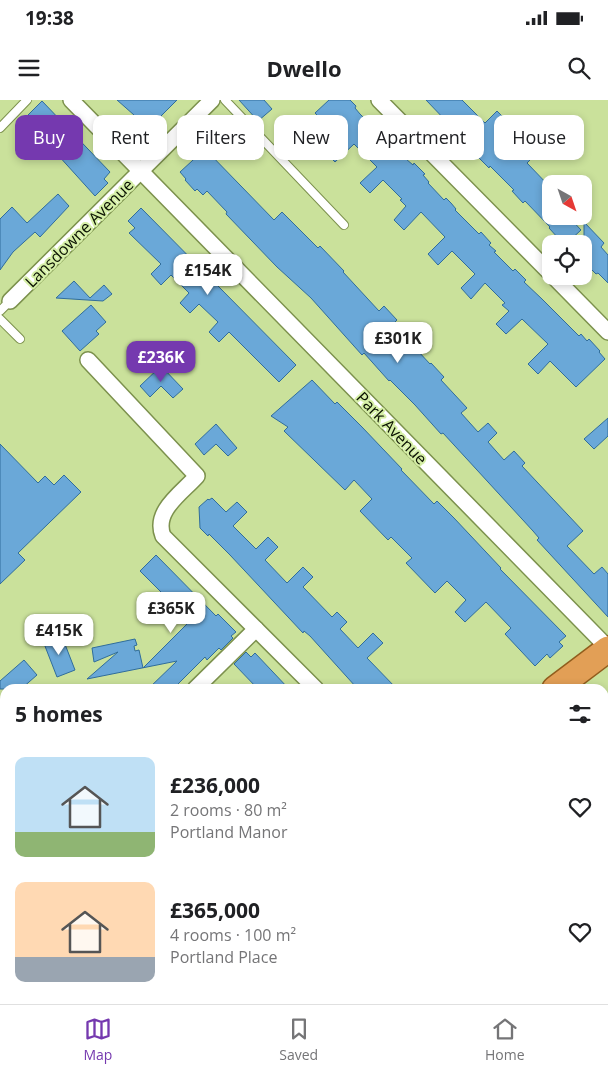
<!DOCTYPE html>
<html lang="en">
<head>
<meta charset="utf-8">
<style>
	:root { --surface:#fff; --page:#f6f6f6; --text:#202124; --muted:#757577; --line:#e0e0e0; --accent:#7539af }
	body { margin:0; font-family:"Open Sans",sans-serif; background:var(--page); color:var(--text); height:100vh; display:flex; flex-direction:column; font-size:19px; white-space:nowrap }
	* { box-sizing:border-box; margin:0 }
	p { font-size:16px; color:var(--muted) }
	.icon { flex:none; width:28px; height:28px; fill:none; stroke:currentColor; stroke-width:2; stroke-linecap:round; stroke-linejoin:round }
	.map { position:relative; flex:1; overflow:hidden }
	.side { position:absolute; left:0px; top:584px; width:609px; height:321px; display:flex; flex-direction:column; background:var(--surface); border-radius:15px 15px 0 0; box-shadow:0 2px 8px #0003 }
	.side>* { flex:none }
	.hud { position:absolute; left:15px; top:15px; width:579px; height:45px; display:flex; gap:10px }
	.needle { width:32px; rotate:140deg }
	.tools { position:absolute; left:542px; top:75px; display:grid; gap:10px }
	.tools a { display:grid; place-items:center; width:50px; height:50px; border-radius:10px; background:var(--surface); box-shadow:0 2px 8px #0003; font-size:25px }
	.price { position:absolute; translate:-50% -42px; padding:0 11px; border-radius:10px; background:#fff; color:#222; font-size:16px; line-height:32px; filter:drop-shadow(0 1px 2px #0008) }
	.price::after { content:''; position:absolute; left:50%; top:30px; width:15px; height:11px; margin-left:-8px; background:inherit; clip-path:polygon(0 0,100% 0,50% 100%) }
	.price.on { background:var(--accent); color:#fff }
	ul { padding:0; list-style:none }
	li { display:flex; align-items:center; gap:15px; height:125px; padding:0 15px }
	li span { display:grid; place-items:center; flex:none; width:140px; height:100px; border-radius:10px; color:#555 }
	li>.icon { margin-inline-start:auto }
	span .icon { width:60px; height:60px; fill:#fffc; stroke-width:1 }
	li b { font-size:21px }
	h2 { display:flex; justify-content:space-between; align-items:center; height:60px; padding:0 15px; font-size:21px }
	.pill { padding:0 18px; border-radius:10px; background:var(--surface); box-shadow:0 2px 8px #0003; font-size:18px; line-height:45px }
	.pill.on { background:var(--accent); color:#fff }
	.status { display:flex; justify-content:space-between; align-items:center; height:35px; padding:0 25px; background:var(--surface); direction:ltr }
	.status svg { height:14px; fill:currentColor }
	header { display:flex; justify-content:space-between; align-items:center; height:65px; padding:0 15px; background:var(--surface); font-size:22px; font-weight:700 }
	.tabs { display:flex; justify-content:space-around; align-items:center; height:70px; border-top:1px solid var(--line); background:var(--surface); font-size:14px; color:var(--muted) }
	.tabs a { display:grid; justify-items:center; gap:2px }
	.tabs .on { color:var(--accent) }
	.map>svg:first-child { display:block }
	.building { fill:#6aa8d8; stroke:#306d9b }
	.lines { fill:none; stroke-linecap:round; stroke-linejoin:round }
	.service-casing { stroke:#7c914d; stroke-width:10 }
	.minor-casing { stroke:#7c914d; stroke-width:18 }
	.trunk-casing { stroke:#915d1d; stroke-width:28 }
	.service { stroke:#fff; stroke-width:8 }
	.minor { stroke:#fff; stroke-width:15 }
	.trunk { stroke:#e29f56; stroke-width:25 }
	.labels { text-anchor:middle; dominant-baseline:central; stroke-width:4; stroke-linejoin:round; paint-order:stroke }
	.street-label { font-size:16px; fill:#091000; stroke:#d6efa7 }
</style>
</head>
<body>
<div class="status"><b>19:38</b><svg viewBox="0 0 49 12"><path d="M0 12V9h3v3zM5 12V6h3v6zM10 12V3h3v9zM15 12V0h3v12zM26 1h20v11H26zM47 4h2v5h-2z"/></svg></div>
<header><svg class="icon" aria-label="menu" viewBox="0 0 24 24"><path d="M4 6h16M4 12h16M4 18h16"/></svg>Dwello<svg class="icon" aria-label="search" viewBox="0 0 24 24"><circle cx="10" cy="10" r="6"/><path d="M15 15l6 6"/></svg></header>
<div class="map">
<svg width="608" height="904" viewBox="0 0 608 904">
	<rect width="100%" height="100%" fill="#cae19b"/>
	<g class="building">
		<path d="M 117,0 L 177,0 L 161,16 L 162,18 L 149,31 L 133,16 L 134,15 Z"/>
		<path d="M 239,0 L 264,0 L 272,9 L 258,21 Z"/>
		<path d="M 329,0 L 350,0 L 356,6 L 355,8 L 360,14 L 377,31 L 379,29 L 389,40 L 388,42 L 406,60 L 406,59 L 413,65 L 414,63 L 425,74 L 423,75 L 429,82 L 428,83 L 444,100 L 446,98 L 451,103 L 456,109 L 455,110 L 479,134 L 481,132 L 491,143 L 489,145 L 496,151 L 494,152 L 513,171 L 515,169 L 526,180 L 524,182 L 542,199 L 579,236 L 581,234 L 587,241 L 589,239 L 600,251 L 599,252 L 605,259 L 576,287 L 550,261 L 538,274 L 528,264 L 548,244 L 522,219 L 506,234 L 496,224 L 509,211 L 502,205 L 505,203 L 485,183 L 471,199 L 461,188 L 475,174 L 452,151 L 438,165 L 428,154 L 445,137 L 421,112 L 404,130 L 394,120 L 406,106 L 400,100 L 402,99 L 383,80 L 370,93 L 360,83 L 377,67 L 354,44 L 335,62 L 325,52 L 339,38 L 315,13 Z"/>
		<path d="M 426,0 L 462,0 L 485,23 L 497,11 L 507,21 L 494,34 L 515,55 L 530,40 L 540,50 L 527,63 L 551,88 L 551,116 L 568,116 L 581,130 L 567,143 L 561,137 L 559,139 L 549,128 L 550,127 L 525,101 L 523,103 L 512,91 L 514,90 L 490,66 L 489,68 L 478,57 L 480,55 L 447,24 L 448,23 Z"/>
		<path d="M 42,1 L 110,72 L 104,79 L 108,83 L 95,96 L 29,23 L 32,21 L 27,16 Z"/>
		<path d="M 205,49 L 274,120 L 282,112 L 318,148 L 320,146 L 344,171 L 343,172 L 379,211 L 384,206 L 397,220 L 393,224 L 430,264 L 431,263 L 444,277 L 441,280 L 467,308 L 461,313 L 478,332 L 488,323 L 497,333 L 488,342 L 504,360 L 514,351 L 525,363 L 522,366 L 583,431 L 567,446 L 594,474 L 602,467 L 608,474 L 608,517 L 537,440 L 539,438 L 533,431 L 443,333 L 441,334 L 415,305 L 390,280 L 389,281 L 364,253 L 362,255 L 311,198 L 277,167 L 226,114 L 227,112 L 207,91 L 203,95 L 197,89 L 195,91 L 185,80 L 186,79 L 180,72 Z"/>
		<path d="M 58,94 L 69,106 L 40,137 L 35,132 L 13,152 L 0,170 L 0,119 L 12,107 L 27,123 Z"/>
		<path d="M 141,108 L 296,265 L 279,282 L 229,232 L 219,242 L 209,232 L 218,222 L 199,204 L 190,213 L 180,203 L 189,193 L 171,175 L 161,185 L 151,174 L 161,164 L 129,133 L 135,128 L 128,121 Z"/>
		<path d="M 584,122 L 604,143 L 601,147 L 608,155 L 608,183 L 598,173 L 596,174 L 584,162 Z"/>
		<path d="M 74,181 L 90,198 L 104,185 L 112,194 L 103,201 L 56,198 Z"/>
		<path d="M 91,205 L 106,222 L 96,231 L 99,234 L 80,251 L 62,231 Z"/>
		<path d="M 161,266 L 183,289 L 173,298 L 161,286 L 150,297 L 140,286 Z"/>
		<path d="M 312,280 L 335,304 L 337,302 L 362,327 L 402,369 L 401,370 L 434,404 L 437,401 L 454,418 L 501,468 L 500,469 L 566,536 L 559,542 L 563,546 L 550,558 L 547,554 L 535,566 L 505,534 L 511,528 L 486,502 L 465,522 L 455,512 L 466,500 L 447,481 L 435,493 L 406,463 L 412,458 L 391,437 L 388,440 L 360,411 L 372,399 L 354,380 L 345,390 L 284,331 L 288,327 L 271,316 Z"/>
		<path d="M 608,318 L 608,336 L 594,349 L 584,339 Z"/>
		<path d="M 216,324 L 237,348 L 228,356 L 216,344 L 204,355 L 195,344 Z"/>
		<path d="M 0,344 L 38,383 L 45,376 L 54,385 L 64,375 L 81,392 L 18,453 L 25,460 L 0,484 Z"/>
		<path d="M 212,398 L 226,412 L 237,402 L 247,412 L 233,426 L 256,449 L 268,437 L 278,447 L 265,460 L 287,483 L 303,467 L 313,477 L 303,487 L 332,517 L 337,512 L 347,522 L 340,529 L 358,548 L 373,533 L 383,543 L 367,558 L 397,589 L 361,589 L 358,586 L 356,587 L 310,536 L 304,531 L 303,533 L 230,455 L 209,434 L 208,436 L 200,428 L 199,407 L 208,399 L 209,400 Z"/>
		<path d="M 156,455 L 216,516 L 218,514 L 236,532 L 231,536 L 233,538 L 221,550 L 219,548 L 207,560 L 205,557 L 173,589 L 148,589 L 177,561 L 87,579 L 118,552 L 94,562 L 92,548 L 135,539 L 137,545 L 134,546 L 135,551 L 139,550 L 143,568 L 190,521 L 140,471 Z"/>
		<path d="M 61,534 L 75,570 L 57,577 L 43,541 Z"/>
		<path d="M 246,552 L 251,557 L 255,553 L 289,589 L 258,589 L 234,564 Z"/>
		<path d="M 24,560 L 37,575 L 21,589 L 0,589 L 0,581 Z"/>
	</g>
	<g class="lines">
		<defs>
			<g id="service">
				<path d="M 225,0 L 344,125"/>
				<path d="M 0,28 L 27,0"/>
				<path d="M 0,211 L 10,201"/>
				<path d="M 0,219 L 20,239"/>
				<path d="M 604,716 L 608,712"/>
				<path d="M 423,904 L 427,900"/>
			</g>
			<g id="minor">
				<path d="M 71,0 L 608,548"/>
				<path d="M 379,0 L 551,174"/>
				<path d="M 553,176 L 608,232"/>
				<path d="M 10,201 L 212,0"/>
				<path d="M 88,260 L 197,376 C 182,393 153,411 163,436 L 316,589"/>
				<path d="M 195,589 L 256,529"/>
				<path d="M 0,635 L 5,630"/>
				<path d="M 0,781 L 5,778"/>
				<path d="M 298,900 L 302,904"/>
			</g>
			<g id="trunk">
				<path d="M 555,589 L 608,549"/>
				<path d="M 122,904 L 129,900"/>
			</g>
		</defs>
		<use href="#service" class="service-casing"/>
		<use href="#minor" class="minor-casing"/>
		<use href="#trunk" class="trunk-casing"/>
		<use href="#service" class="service"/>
		<use href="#minor" class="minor"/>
		<use href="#trunk" class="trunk"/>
	</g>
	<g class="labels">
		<g class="street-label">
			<text transform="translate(79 133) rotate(-45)">Lansdowne Avenue</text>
			<text transform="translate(392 328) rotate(46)">Park Avenue</text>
		</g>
	</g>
</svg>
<div class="tools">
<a><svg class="needle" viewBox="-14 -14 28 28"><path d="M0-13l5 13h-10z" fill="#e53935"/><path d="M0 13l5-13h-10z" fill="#757577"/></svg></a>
<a><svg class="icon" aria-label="locate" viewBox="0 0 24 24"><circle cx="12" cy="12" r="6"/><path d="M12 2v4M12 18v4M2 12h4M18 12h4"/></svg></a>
</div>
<b class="price" style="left:208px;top:196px">£154K</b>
<b class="price" style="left:398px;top:264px">£301K</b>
<b class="price on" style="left:161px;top:283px">£236K</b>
<b class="price" style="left:171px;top:534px">£365K</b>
<b class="price" style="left:59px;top:556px">£415K</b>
<div class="hud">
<a class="pill on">Buy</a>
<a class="pill">Rent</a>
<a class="pill">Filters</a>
<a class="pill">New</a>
<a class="pill">Apartment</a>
<a class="pill">House</a>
</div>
<section class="side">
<h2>5 homes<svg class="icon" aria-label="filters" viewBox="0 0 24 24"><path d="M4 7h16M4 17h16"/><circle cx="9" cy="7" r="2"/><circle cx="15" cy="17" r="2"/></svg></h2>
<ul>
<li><span style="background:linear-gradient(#bfe0f5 75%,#8fb573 0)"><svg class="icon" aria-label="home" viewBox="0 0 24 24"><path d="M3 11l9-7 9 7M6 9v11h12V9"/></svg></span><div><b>£236,000</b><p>2 rooms · 80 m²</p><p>Portland Manor</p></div><svg class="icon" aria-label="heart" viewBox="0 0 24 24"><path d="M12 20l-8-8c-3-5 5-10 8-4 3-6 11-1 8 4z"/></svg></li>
<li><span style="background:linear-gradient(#ffd9b3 75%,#9aa5b1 0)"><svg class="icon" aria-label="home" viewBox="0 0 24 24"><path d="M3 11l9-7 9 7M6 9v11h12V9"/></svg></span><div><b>£365,000</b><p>4 rooms · 100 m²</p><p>Portland Place</p></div><svg class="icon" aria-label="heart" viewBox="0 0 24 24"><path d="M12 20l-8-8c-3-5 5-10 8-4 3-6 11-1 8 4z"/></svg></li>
</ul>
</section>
</div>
<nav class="tabs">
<a class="on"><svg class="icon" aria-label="map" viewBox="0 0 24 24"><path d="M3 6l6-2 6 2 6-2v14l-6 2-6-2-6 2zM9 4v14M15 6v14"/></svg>Map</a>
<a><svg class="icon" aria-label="saved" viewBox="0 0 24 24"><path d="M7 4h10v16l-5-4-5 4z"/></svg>Saved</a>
<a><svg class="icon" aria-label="home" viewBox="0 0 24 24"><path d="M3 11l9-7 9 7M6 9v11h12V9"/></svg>Home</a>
</nav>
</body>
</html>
